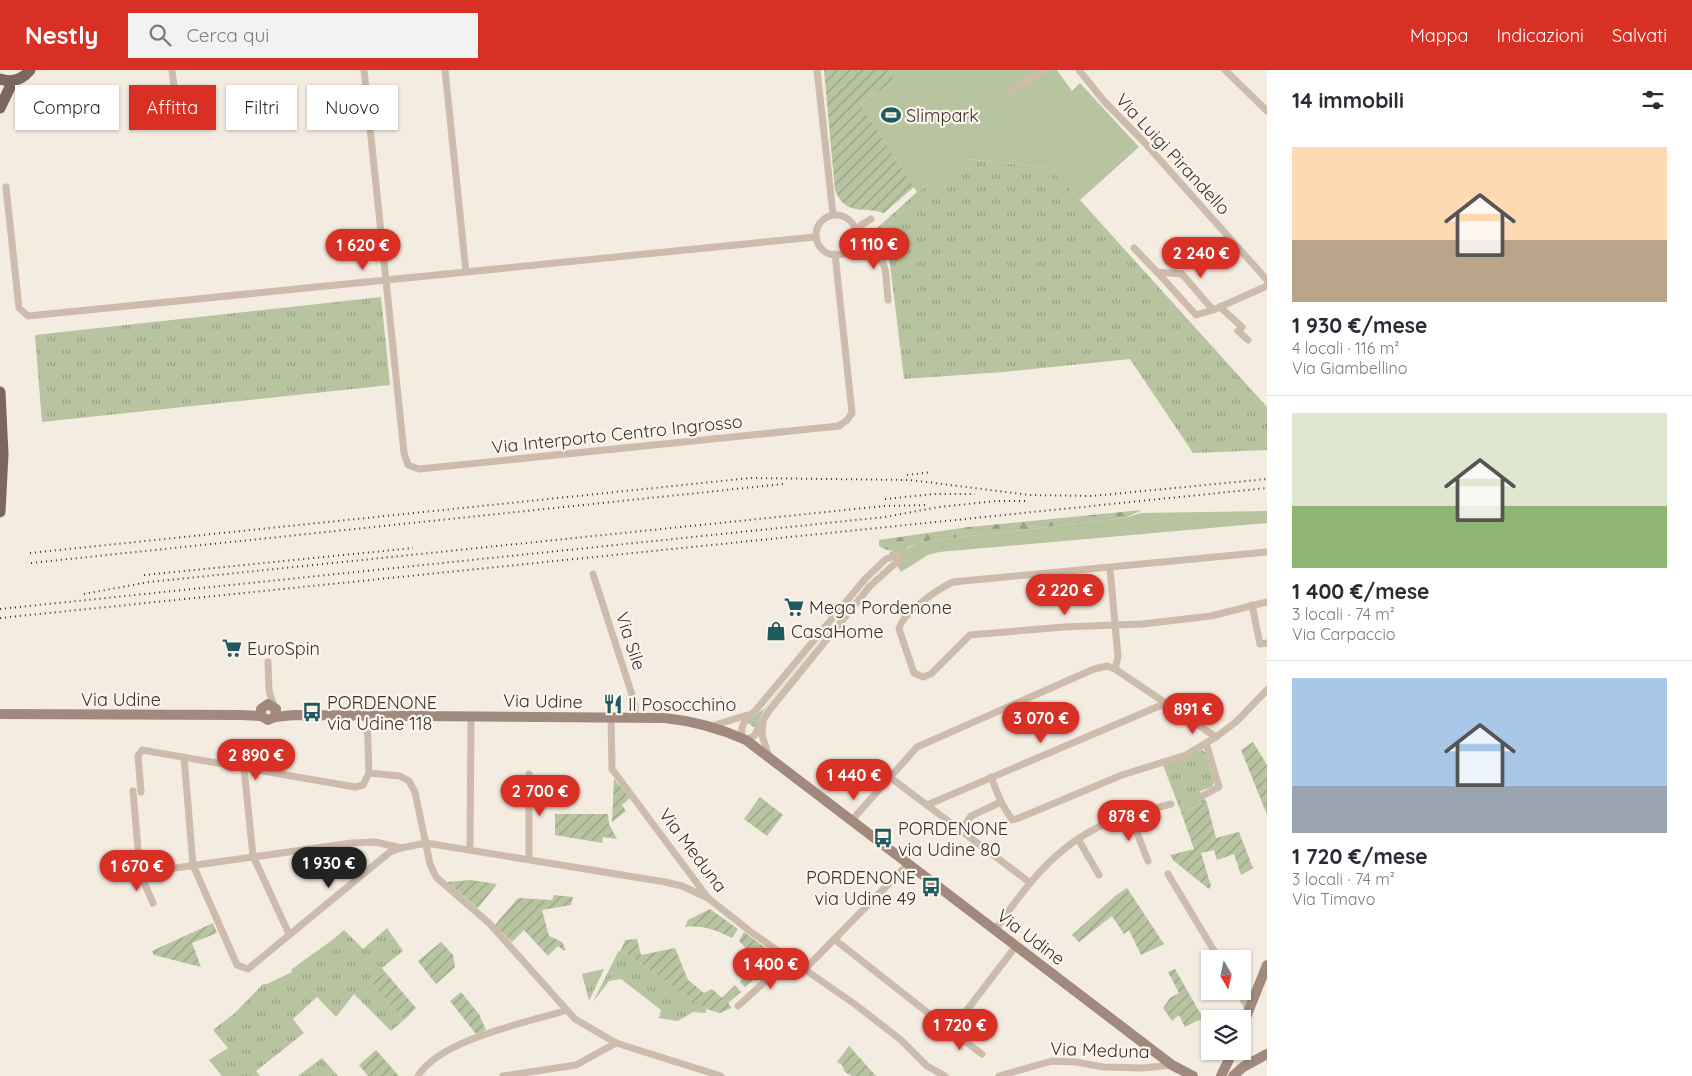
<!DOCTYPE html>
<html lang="it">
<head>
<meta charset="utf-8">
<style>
	:root { --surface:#fff; --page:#f2f2f3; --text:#2b2b33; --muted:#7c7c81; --line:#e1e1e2; --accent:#d93025 }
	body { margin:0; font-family:Quicksand,sans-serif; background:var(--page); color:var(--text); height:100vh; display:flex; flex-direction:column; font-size:19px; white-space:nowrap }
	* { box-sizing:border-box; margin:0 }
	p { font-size:16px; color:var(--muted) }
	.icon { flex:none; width:28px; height:28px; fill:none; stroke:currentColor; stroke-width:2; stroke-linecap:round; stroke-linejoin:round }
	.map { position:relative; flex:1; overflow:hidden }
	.sheet { display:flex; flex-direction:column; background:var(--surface); width:425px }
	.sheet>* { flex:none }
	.top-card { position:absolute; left:15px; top:15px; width:475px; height:45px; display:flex; gap:10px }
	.needle { width:32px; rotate:171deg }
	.controls { position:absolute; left:1201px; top:880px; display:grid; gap:10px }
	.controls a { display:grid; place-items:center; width:50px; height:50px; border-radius:0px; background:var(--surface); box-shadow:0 1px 4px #0004; font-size:25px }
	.price { position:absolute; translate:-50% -42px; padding:0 11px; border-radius:18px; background:var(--accent); color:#fff; font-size:16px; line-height:32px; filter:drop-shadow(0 1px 2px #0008) }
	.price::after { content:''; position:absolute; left:50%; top:30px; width:15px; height:11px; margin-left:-8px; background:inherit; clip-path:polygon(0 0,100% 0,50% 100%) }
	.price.active { background:#222; color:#fff }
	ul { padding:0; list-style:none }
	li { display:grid; align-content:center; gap:10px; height:265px; padding:0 25px }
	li+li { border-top:1px solid var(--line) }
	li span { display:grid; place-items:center; height:155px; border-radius:0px; color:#555 }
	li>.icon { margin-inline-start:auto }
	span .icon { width:90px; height:90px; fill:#fffc; stroke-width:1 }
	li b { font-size:21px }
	h2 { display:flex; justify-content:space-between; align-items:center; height:60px; padding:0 25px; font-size:21px }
	.pill { padding:0 18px; border-radius:0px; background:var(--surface); box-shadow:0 1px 4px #0004; font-size:18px; line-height:45px }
	.pill.active { background:var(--accent); color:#fff }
	header { display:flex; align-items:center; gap:30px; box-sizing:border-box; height:70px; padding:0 25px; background:var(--accent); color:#fff }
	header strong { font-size:24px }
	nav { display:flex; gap:28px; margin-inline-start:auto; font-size:18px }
	.search { width:350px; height:45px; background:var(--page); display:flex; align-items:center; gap:12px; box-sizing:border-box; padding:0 18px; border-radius:0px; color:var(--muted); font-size:19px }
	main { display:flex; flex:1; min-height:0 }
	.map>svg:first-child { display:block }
	.grass { fill:url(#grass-tufts) }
	.forest { fill:url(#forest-firs) }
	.park { fill:#b8c4a0 }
	.garden { fill:url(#garden-furrows) }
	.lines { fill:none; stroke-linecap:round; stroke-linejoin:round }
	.street { stroke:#cdbbac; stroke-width:7 }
	.secondary { stroke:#a18a7d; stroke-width:10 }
	.primary { stroke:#7d675c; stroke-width:11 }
	.rail { stroke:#3b302b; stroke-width:2; stroke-dasharray:1 4; stroke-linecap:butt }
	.labels { text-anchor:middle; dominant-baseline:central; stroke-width:4.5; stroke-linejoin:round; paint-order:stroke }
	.poi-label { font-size:18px; fill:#3b302b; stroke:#fbf5ee; text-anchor:start }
	.street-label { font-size:18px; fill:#3b302b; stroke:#fbf5ee }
</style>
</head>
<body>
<header>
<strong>Nestly</strong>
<div class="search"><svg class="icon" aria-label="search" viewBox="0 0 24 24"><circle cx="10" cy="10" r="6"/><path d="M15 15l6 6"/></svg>Cerca qui</div>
<nav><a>Mappa</a><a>Indicazioni</a><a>Salvati</a></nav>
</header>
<main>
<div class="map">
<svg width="1267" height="1006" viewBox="0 0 1267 1006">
	<defs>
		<pattern id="grass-tufts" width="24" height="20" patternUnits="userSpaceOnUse" patternTransform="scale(1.25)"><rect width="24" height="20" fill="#b8c4a0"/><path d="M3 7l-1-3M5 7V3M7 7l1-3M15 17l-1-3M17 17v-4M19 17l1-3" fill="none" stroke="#97a083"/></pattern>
		<pattern id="forest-firs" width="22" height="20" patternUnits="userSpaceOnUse" patternTransform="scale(1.25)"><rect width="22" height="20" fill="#b8c4a0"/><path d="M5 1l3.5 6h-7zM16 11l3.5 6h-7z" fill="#97a083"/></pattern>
		<pattern id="garden-furrows" width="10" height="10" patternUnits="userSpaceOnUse" patternTransform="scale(1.25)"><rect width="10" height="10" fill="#b8c4a0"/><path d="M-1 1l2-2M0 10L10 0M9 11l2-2" fill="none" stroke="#97a083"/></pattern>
	</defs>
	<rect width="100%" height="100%" fill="#f4ebe1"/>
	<g class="grass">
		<path d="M 967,89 L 1051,98 L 1267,337 L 1267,380 L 1193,383 L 1130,289 L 1003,302 L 904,309 L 889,186 L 877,168 L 875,160 L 917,122 Z"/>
		<path d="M 381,227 L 390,315 L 42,352 L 35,265 Z"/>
		<path d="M 844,541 L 764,640 L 755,658 L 746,652 L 765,638 Z"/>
		<path d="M 1202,680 L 1206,683 L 1214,712 L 1212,717 L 1200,721 L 1207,733 L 1181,742 L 1163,695 Z"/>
		<path d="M 387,858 L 403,881 L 382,898 L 385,902 L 371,913 L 404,950 L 391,961 L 354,924 L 336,947 L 317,927 L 293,949 L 304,963 L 256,1001 L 260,1006 L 222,1006 L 209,990 L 228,978 L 213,960 L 235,943 L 263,914 L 267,914 L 292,902 L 291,900 C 308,886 328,875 344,860 L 363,879 Z"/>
		<path d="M 621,880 L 706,939 L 706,943 L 693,942 L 678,951 L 659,948 L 661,940 L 621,909 L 609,911 L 593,932 L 618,882 Z"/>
		<path d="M 604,899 L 589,931 L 582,904 Z"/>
		<path d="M 322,988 L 338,1006 L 298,1006 Z"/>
	</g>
	<path class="forest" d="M 1142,440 L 1125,448 L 918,472 C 904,481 893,485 879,476 L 879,470 L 969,457 Z"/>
	<g class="park">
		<path d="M 889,0 L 1057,0 L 1072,21 L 1080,13 L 1139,77 L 1080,130 L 1050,98 L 967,89 L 917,122 L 860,34 L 895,10 Z"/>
		<path d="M 1267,441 L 1267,453 L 939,482 L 928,485 L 901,502 L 889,482 L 909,478 L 918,472 L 1125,448 L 1141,443 Z"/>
	</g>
	<g class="garden">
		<path d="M 824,0 L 889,0 L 895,10 L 860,34 L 914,117 L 884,143 C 860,136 846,146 835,120 Z"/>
		<path d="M 1253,672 L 1267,695 L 1267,745 L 1241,680 Z"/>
		<path d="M 614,709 L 630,728 L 622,735 L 626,741 L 612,752 Z"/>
		<path d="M 760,727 L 783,745 L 767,766 L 744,749 Z"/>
		<path d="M 1207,733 L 1216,768 L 1239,762 L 1253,798 L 1241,805 L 1234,784 L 1217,790 L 1214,780 L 1201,783 L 1211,816 L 1209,819 L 1174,791 L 1170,785 L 1194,779 L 1181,742 Z"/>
		<path d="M 555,744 L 608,744 L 609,754 L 617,769 L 603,767 L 602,773 L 555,765 Z"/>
		<path d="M 471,810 L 497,814 L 478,838 L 447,812 Z"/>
		<path d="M 1127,818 L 1164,874 L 1141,885 L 1129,860 L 1124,864 L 1112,846 L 1079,872 L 1072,865 L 1115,826 Z"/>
		<path d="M 554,825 L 573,827 L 571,835 L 542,840 L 549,866 L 562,872 L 566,880 L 564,881 L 558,876 L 548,886 L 524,860 L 512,872 L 495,855 L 518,828 L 552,830 Z"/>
		<path d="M 710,839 L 738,859 L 732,868 C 716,860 703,855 685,857 L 688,850 Z"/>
		<path d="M 213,853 L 217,863 L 192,873 L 201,897 L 154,885 L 152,881 Z"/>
		<path d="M 744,862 L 778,887 L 745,917 L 740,912 L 754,887 L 739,871 Z"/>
		<path d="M 637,869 L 641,885 L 675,878 L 688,910 L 704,923 L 712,919 L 722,928 L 735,915 L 741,922 L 728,933 L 732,938 L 720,943 L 706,939 L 621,880 L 625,870 Z"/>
		<path d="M 441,872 L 453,885 L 455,897 L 436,914 L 418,891 Z"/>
		<path d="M 1175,899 L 1203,948 L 1185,957 L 1179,945 L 1172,951 L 1163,938 L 1170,928 L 1179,923 L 1168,902 Z"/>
		<path d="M 385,902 L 416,938 L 404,950 L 371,913 Z"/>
		<path d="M 461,922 L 479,944 L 486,960 L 476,964 L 450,931 Z"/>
		<path d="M 849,976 L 876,1006 L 852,1006 L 845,1002 L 842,995 L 837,992 Z"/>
		<path d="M 376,980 L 399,1006 L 368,1006 L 359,995 Z"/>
	</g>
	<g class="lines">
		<g class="street">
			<path d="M 172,0 L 174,16"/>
			<path d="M 364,0 L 404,383 L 408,395 L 419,399 L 839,356 L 847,350 L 852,343 L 835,184"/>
			<path d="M 445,0 L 466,202"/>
			<path d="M 817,0 L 833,144"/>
			<path d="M 1079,0 L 1104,31 L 1144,72 L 1267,210"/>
			<path d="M 1225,0 L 1267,41"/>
			<path d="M 1012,21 L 1045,0"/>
			<path d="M 6,117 L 19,238 L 28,246 L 815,167"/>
			<circle cx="836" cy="165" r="20"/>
			<path d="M 855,159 L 871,149"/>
			<path d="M 851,177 C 891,191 884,190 888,230"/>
			<path d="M 1134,178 L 1157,202 L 1182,204 L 1213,240 L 1267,216"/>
			<path d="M 1157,202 L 1196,245 L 1213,240"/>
			<path d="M 1220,237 L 1242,257 L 1238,261 L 1248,270"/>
			<path d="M 1267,482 L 953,512 C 938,519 902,543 899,559 L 914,603 L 923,607 L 931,604 L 970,565 L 1064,557 L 1142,554 L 1211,546 L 1267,532"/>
			<path d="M 1110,499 L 1118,587 L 1115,599"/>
			<path d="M 593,504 L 635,634 L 635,648"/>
			<path d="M 1252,535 L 1260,574 L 1267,573"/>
			<path d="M 268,592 L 269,621 L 274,636"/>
			<path d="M 367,646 L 369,703 L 400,706 L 409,711 L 415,722 L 430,794 L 436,807 L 489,853 L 575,949 L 616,973 L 721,1006"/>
			<path d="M 611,648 L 612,699 L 708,828 L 751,862 L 856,935 L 901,970 L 927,996 L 945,1006"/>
			<path d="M 763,653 L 762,665 L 769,687"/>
			<path d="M 712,656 L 747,645"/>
			<path d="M 742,668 C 740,654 746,648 756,640 L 865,509 L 886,489 L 899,485 L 898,491 L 870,516 L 768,642 L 754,666 L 746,670"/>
			<path d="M 184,687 L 193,795 L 237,895 L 248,899 L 390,782 L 401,778 L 426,773 L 665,812 L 682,816 L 708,828"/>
			<path d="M 244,698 L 253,786 L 289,864"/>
			<path d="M 991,707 L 1001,732"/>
			<path d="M 891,708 L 1029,812"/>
			<path d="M 133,721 L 140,803 L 352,773 L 375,772 L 401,778"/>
			<path d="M 141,722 L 138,686 L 142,680 L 355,717 L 363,715 L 369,703"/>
			<path d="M 1204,725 L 1219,717 L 1206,673"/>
			<path d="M 927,735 L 1164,634"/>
			<path d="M 1130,745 L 1148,791"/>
			<path d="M 852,750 L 917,677 L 1094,599 L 1107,596 L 1115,599 L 1216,667 L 1236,652 L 1267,620"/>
			<path d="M 961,761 L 971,746 L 1001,732 L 1012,750 L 1019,748 L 1122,705 L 1186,685 L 1216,667"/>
			<path d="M 1078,769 L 1099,805"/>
			<path d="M 470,780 L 471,647"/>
			<path d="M 529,789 L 529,704"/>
			<path d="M 140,803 L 153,833"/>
			<path d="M 1168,804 L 1219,889"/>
			<path d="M 995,860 C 1025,817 1055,776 1105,754 C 1125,745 1149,740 1171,734"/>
			<path d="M 834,869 L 951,961 L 1016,876"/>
			<path d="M 805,899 L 908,794"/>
			<path d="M 1238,921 L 1249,940"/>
			<path d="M 738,936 L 790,889"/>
			<path d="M 951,961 L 982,984"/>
			<path d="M 418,1006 C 441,969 526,953 567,940"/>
			<path d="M 503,1006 L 576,995 L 616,973"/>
			<path d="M 999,1006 L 1052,991 L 1076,992 L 1103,997 L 1143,998 L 1172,995"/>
		</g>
		<g class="secondary">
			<path d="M 0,644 L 241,645 L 261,646 L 268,650 L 275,647 L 294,645 L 665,648 C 694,651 719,658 746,670 L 1172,995 L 1193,1006"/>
			<path d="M 261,646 L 261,639 L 268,634 L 276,639 L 275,647"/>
			<path d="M 1242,957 L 1267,895"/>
			<path d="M 1221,1006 L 1233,981"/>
			<path d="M 1233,1006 L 1243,997 L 1267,984"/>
		</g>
		<g class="primary">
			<path d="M 0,9 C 12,13 22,10 30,0"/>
			<path d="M 0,38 L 13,11"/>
			<path d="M 0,322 L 3,384 L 0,442"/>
		</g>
		<g class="rail">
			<path d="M 907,405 L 931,402"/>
			<path d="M 885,429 L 934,424 L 975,424"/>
			<path d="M 30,483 L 750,408 L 910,410 L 1030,425 L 1092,426 L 1267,409"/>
			<path d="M 31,493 L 783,414"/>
			<path d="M 144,505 L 413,478"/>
			<path d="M 84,524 L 149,512 L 884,436 L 929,435"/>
			<path d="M 0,539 L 885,447 L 939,437 L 997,431 L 1026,431"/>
			<path d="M 0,548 L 1267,418"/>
		</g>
	</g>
	<defs>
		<symbol id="stadium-bare" viewBox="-9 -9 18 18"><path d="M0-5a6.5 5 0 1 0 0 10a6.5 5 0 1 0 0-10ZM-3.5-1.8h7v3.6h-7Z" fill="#1f5a5e" stroke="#fbf5ee" stroke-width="2.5" paint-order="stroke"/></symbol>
		<symbol id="supermarket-bare" viewBox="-9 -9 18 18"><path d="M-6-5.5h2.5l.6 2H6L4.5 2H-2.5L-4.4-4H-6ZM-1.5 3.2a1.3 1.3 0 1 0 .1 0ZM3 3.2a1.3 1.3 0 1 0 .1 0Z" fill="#1f5a5e" stroke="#fbf5ee" stroke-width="2.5" paint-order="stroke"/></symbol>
		<symbol id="shop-bare" viewBox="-9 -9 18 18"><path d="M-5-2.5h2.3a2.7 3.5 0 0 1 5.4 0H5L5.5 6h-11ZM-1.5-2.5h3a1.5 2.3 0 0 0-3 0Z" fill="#1f5a5e" stroke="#fbf5ee" stroke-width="2.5" paint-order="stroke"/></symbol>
		<symbol id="restaurant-bare" viewBox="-9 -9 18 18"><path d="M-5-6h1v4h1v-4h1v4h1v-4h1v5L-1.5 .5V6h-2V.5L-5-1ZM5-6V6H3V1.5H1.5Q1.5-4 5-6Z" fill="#1f5a5e" stroke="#fbf5ee" stroke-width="2.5" paint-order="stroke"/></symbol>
		<symbol id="bus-bare" viewBox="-9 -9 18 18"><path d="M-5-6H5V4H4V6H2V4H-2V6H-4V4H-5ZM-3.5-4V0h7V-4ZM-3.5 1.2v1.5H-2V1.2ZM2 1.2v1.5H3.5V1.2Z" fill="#1f5a5e" stroke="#fbf5ee" stroke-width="2.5" paint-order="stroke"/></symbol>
	</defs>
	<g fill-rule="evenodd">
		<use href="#stadium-bare" x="877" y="31" width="28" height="28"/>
		<use href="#supermarket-bare" x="780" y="523" width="28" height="28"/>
		<use href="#shop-bare" x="762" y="547" width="28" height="28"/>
		<use href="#supermarket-bare" x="218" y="564" width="28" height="28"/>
		<use href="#restaurant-bare" x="599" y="620" width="28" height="28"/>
		<use href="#bus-bare" x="298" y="628" width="28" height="28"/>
		<use href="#bus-bare" x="869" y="754" width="28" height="28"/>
		<use href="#bus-bare" x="917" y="803" width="28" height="28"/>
	</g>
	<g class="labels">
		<g class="poi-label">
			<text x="906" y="45">Slimpark</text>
			<text x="809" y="537">Mega Pordenone</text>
			<text x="791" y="561">CasaHome</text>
			<text x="247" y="578">EuroSpin</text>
			<text x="327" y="632">PORDENONE<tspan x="327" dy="21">via Udine 118</tspan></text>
			<text x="628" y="634">Il Posocchino</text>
			<text x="898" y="758">PORDENONE<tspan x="898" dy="21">via Udine 80</tspan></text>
			<text x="916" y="807" text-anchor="end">PORDENONE<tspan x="916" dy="21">via Udine 49</tspan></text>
		</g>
		<g class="street-label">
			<text transform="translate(1173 84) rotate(47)">Via Luigi Pirandello</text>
			<text transform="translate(617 364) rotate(-6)">Via Interporto Centro Ingrosso</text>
			<text transform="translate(631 571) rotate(72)">Via Sile</text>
			<text x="121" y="629">Via Udine</text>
			<text transform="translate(543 631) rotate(1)">Via Udine</text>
			<text transform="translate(693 780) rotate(53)">Via Meduna</text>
			<text transform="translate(1031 867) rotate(37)">Via Udine</text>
			<text transform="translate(1100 980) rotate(2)">Via Meduna</text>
		</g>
	</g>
</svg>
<div class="controls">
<a><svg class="needle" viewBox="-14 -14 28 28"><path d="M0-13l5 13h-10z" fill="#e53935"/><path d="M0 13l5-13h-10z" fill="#7c7c81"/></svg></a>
<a><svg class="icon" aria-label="layers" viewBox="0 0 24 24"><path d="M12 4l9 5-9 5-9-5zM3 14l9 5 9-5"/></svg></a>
</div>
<b class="price" style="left:874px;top:200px">1 110 €</b>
<b class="price" style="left:363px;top:201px">1 620 €</b>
<b class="price" style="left:1201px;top:209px">2 240 €</b>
<b class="price" style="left:1065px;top:546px">2 220 €</b>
<b class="price" style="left:1193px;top:665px">891 €</b>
<b class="price" style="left:1041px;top:674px">3 070 €</b>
<b class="price" style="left:256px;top:711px">2 890 €</b>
<b class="price" style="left:854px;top:731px">1 440 €</b>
<b class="price" style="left:540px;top:747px">2 700 €</b>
<b class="price" style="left:1129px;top:772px">878 €</b>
<b class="price active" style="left:329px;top:819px">1 930 €</b>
<b class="price" style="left:137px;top:822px">1 670 €</b>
<b class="price" style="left:771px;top:920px">1 400 €</b>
<b class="price" style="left:960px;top:981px">1 720 €</b>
<div class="top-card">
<a class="pill">Compra</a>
<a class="pill active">Affitta</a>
<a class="pill">Filtri</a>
<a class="pill">Nuovo</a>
</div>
</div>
<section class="sheet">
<h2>14 immobili<svg class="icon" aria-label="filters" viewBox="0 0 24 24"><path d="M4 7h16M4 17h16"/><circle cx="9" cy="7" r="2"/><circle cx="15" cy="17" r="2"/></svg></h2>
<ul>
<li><span style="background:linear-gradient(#ffd9b3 60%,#b9a48a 0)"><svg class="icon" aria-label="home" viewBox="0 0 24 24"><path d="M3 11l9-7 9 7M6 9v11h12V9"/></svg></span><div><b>1 930 €/mese</b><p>4 locali · 116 m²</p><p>Via Giambellino</p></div></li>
<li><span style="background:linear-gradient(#dfe7d0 60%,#8fb573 0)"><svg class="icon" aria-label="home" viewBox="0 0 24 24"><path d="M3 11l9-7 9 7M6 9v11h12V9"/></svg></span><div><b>1 400 €/mese</b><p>3 locali · 74 m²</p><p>Via Carpaccio</p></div></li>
<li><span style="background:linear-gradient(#a9c7e8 70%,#9aa5b1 0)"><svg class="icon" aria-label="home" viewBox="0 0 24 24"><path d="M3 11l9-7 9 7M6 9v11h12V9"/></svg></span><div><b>1 720 €/mese</b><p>3 locali · 74 m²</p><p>Via Timavo</p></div></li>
</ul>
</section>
</main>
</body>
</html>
